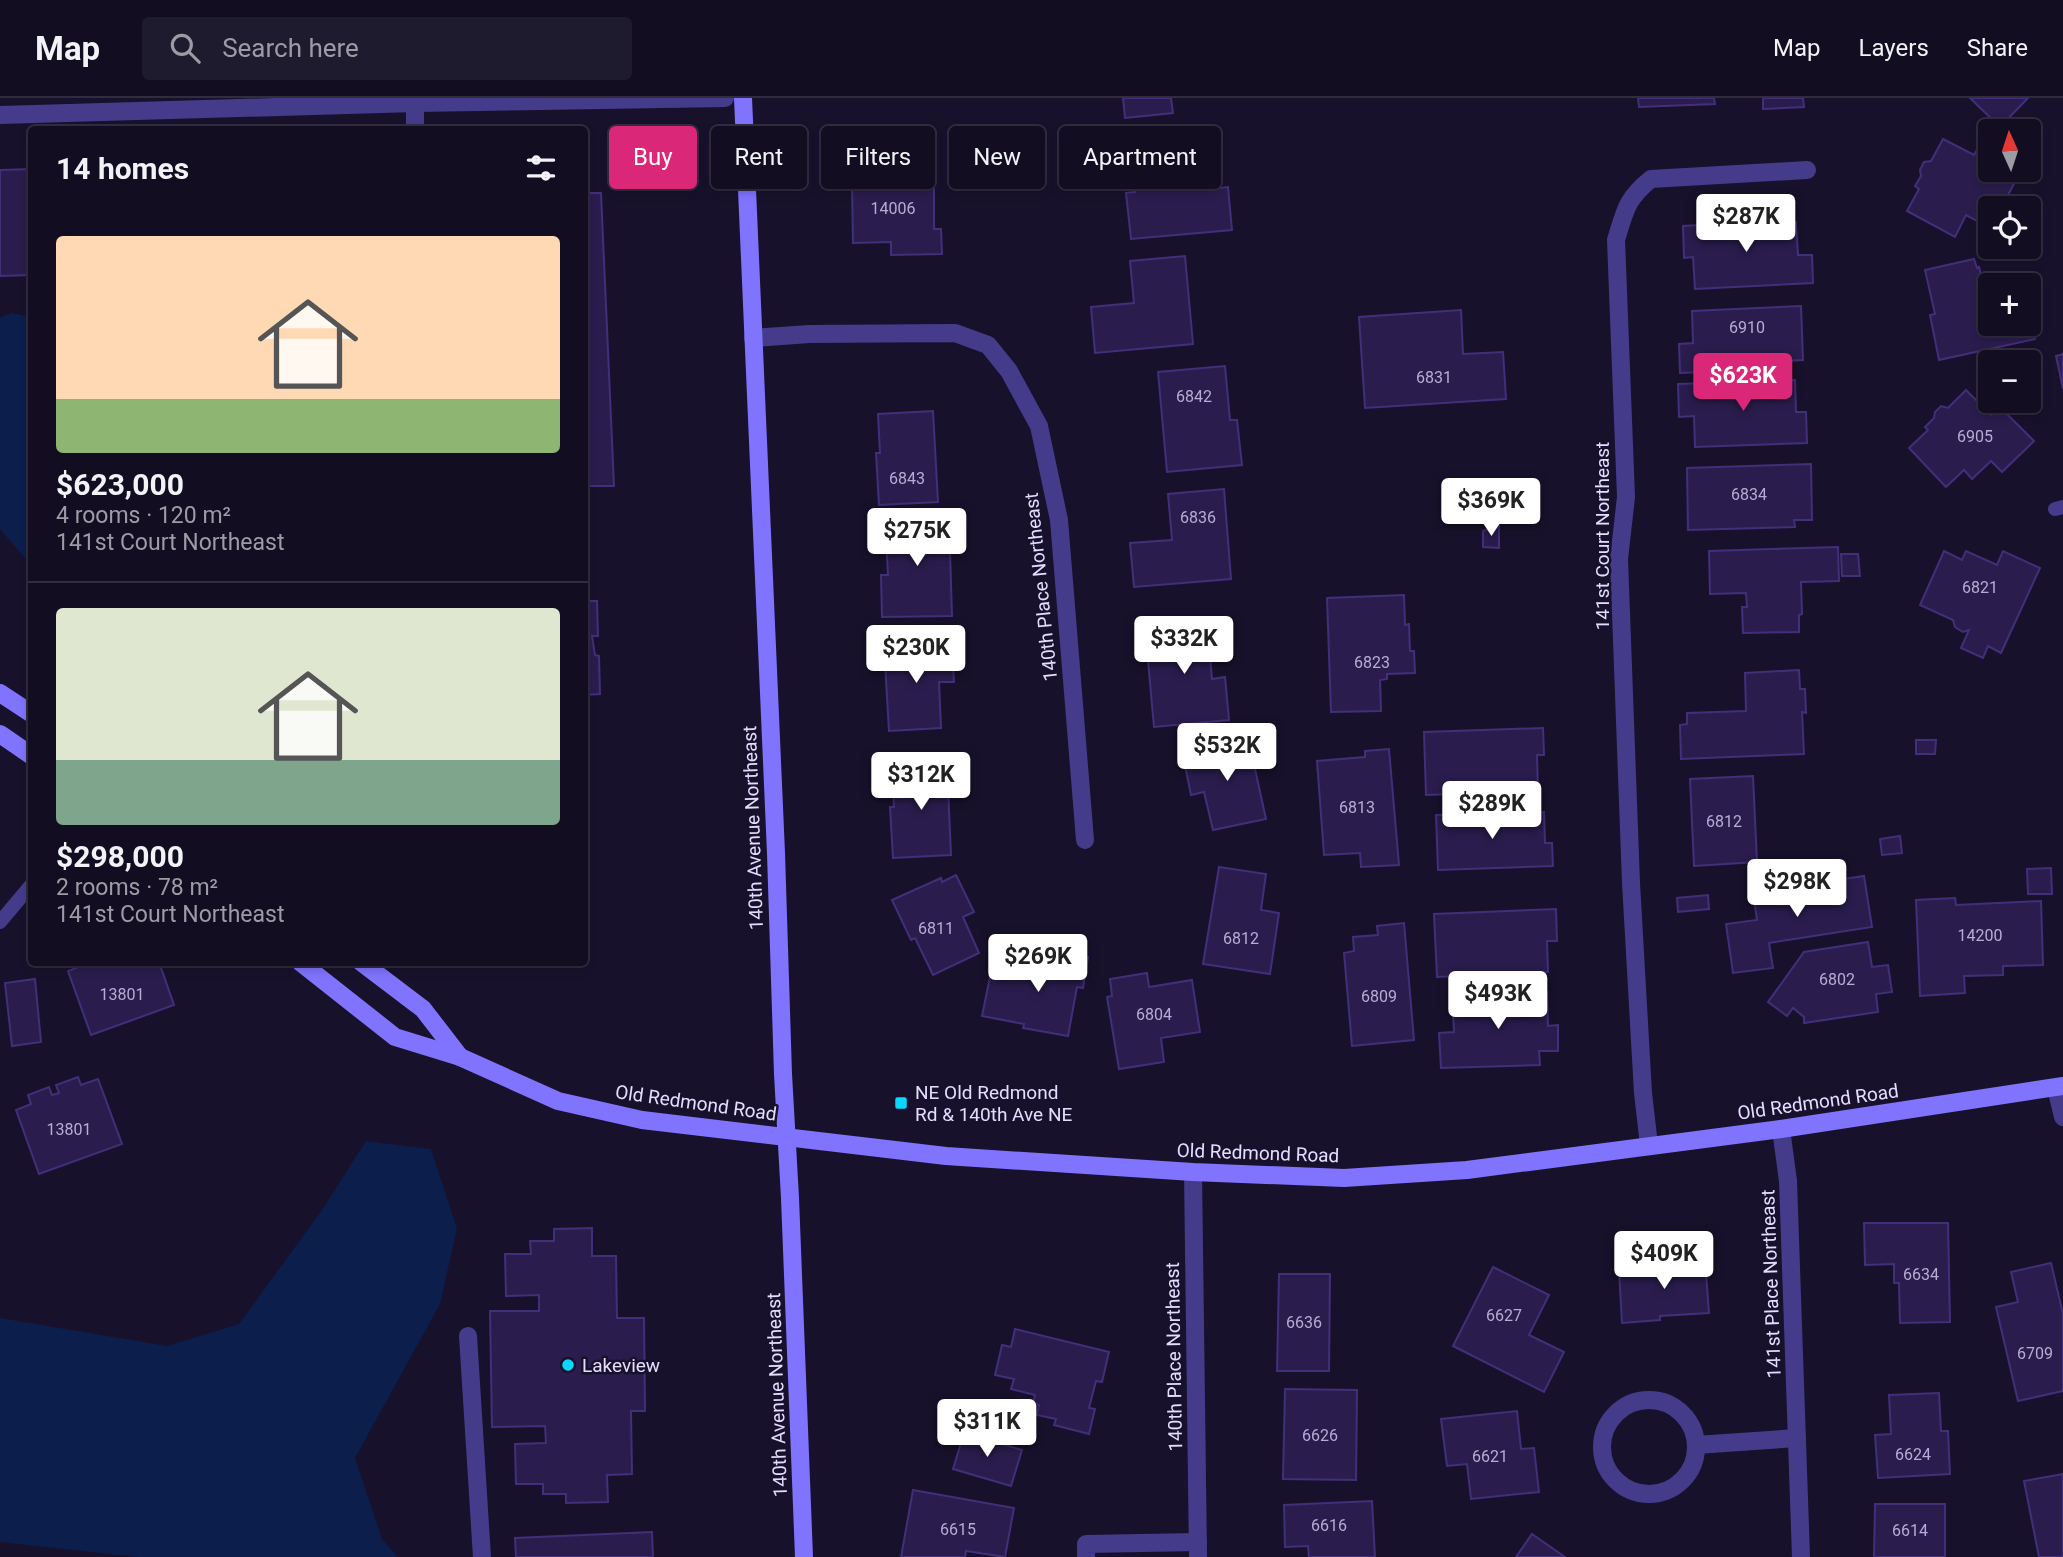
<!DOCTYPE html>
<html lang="en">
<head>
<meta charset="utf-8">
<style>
	:root { --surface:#120d21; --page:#1f1b2e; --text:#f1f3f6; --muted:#9c9ca5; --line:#312d3f; --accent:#db2777 }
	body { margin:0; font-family:Roboto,sans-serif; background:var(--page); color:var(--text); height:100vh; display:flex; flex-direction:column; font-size:26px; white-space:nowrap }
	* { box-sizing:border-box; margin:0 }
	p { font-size:23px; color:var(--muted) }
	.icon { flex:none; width:38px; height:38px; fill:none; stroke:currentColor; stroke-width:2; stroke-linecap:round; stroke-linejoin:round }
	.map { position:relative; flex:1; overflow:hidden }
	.side { position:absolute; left:28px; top:28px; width:560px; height:840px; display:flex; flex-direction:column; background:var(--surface); border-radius:7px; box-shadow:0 4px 10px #0003,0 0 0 2px var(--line) }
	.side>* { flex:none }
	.banner { position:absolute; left:609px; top:28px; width:665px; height:63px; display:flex; gap:14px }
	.needle { width:46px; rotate:357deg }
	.tools { position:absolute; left:1978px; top:21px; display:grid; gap:14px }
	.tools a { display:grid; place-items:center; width:63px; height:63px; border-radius:7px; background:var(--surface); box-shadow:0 4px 10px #0003,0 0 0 2px var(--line); font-size:35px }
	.price { position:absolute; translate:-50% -60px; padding:0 16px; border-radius:7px; background:#fff; color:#222; font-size:23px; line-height:46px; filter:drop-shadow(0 2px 4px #0008) }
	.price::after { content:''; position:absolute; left:50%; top:42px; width:21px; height:16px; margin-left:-10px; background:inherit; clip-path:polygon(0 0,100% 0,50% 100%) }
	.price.current { background:var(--accent); color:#fff }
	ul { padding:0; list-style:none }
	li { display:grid; align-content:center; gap:14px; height:371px; padding:0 28px }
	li+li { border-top:2px solid var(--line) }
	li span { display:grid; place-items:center; height:217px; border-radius:7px; color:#555 }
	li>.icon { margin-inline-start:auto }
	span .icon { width:126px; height:126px; fill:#fffc; stroke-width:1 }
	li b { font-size:30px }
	h2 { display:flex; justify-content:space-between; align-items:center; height:84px; padding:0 28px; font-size:30px }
	.tag { padding:0 24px; border-radius:7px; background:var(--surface); box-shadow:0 4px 10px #0003,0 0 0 2px var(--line); font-size:24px; line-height:63px }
	.tag.current { background:var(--accent); color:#fff }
	header { display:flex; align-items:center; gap:42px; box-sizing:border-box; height:98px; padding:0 35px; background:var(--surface); border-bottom:2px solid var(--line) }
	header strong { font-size:33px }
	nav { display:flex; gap:38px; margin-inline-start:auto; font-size:24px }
	.search { width:490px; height:63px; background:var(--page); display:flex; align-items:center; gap:18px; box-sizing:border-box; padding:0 24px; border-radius:7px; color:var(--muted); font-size:26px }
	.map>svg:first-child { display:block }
	.water { fill:#0b1e4c }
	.building { fill:#2a1d4e; stroke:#422f7a; stroke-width:2 }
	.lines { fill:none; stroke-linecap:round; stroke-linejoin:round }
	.lane { stroke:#443c8b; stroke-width:14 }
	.street { stroke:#443c8b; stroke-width:18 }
	.secondary { stroke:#8074ff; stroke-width:18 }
	.poi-dot { fill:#09d7ff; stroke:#18112c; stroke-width:2.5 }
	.labels { text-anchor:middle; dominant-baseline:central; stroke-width:5; stroke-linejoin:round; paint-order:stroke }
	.number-label { font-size:16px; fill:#b5add3 }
	.street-label { font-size:19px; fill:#e3ddff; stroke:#18112c }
	.poi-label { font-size:19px; fill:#e3ddff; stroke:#18112c; text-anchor:start }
</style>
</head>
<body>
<header>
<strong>Map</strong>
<div class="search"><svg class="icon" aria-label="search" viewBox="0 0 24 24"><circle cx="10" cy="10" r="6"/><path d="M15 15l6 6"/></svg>Search here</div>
<nav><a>Map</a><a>Layers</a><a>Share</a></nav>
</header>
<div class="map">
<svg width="2063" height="1459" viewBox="0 0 2063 1459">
	<rect width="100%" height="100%" fill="#18112c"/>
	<g class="water">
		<path d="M 11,215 L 31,219 L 31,467 L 0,431 L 0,220 Z"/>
		<path d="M 366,1043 L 431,1051 L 457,1131 L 440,1206 L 355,1360 L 382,1441 L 398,1459 L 138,1459 L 0,1444 L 0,1220 L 167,1248 L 239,1226 L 322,1112 Z"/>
	</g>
	<g class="building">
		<path d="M 1123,0 L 1171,0 L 1173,15 L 1125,20 Z"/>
		<path d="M 1638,0 L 1714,0 L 1715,6 L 1639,9 Z"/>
		<path d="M 1763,0 L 1803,0 L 1804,9 L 1763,11 Z"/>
		<path d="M 1970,0 L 2028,0 L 2000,29 Z"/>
		<path d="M 1943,41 L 1974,57 L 1980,46 L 1990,50 L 1990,72 L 2021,72 L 2003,107 L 1989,99 L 1977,123 L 1966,117 L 1955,139 L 1907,113 L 1919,91 L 1915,88 L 1921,78 L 1920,72 L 1924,64 L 1931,63 Z"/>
		<path d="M 1197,47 L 1201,92 L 1228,89 L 1232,132 L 1131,141 L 1126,95 L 1135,94 L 1131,53 Z"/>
		<path d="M 32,71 L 32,177 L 0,178 L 0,72 Z"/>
		<path d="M 934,88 L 934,131 L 941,131 L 942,156 L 891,157 L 891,144 L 853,145 L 852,89 Z"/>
		<path d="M 584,95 L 601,95 L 614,388 L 584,388 Z"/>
		<path d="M 1718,115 L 1741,115 L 1741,127 L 1796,124 L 1798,157 L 1812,157 L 1813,185 L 1695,191 L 1693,159 L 1684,160 L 1683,128 L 1719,126 Z"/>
		<path d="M 1185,158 L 1193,246 L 1095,255 L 1091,209 L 1134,205 L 1130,163 Z"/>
		<path d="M 1974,161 L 1977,170 L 1979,169 L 1985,192 L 1981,193 L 1984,204 L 1990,203 L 1990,226 L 2028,226 L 2028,210 L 2035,241 L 1939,262 L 1930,217 L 1935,216 L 1925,172 Z"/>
		<path d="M 1801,208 L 1803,262 L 1787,263 L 1788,271 L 1680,275 L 1679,246 L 1693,245 L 1692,213 Z"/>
		<path d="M 1461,212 L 1463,256 L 1503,254 L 1506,301 L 1365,310 L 1359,219 Z"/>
		<path d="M 2063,256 L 2063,291 L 2056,258 Z"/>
		<path d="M 1225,268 L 1230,322 L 1237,322 L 1242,367 L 1167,374 L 1158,274 Z"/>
		<path d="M 1795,282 L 1796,314 L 1806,314 L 1807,345 L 1695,349 L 1694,318 L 1679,319 L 1678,286 Z"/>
		<path d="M 1966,292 L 1991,317 L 2000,309 L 2034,343 L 2002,374 L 1991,363 L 1972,381 L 1964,372 L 1946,389 L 1909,350 L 1928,332 L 1925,329 L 1934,320 L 1935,314 L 1941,308 L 1948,310 Z"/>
		<path d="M 933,313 L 938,404 L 879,407 L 876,355 L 880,355 L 878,316 Z"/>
		<path d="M 1811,366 L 1812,422 L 1794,422 L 1795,429 L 1688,432 L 1687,370 Z"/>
		<path d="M 1224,391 L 1231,481 L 1134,489 L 1130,445 L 1172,442 L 1168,396 Z"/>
		<path d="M 885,420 L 949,420 L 952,518 L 882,519 L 881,477 L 888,477 Z"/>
		<path d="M 1499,427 L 1499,450 L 1483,449 L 1483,433 Z"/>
		<path d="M 1838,449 L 1839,483 L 1801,484 L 1802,516 L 1799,517 L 1799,534 L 1743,535 L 1742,509 L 1747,509 L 1746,495 L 1710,496 L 1709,453 Z"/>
		<path d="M 1944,453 L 1962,462 L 1966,453 L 1997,467 L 2003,453 L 2040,470 L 2001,555 L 1988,548 L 1983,560 L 1961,550 L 1969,532 L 1963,534 L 1955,529 L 1953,522 L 1920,507 Z"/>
		<path d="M 1841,456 L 1858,456 L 1860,478 L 1842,478 Z"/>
		<path d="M 1404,497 L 1405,527 L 1409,526 L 1410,553 L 1414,553 L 1415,575 L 1387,576 L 1387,581 L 1380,582 L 1381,613 L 1331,614 L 1327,500 Z"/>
		<path d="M 584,503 L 597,503 L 598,538 L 592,538 L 595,557 L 599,558 L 600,596 L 584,597 Z"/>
		<path d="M 1207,523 L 1212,581 L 1225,579 L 1229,622 L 1154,629 L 1145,529 Z"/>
		<path d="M 937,546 L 937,550 L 952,549 L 954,584 L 939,584 L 941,630 L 889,633 L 884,548 Z"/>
		<path d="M 1799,572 L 1800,591 L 1805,591 L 1806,615 L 1802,614 L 1804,656 L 1681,661 L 1680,627 L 1687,626 L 1687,615 L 1746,613 L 1745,575 Z"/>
		<path d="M 1543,630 L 1544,657 L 1537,657 L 1538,693 L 1426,697 L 1424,634 Z"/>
		<path d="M 1248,639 L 1266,721 L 1213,732 L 1204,694 L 1191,697 L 1183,658 L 1199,655 L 1198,650 Z"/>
		<path d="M 1916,642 L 1936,642 L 1935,656 L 1916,656 Z"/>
		<path d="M 1389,651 L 1399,767 L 1361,769 L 1360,755 L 1324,757 L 1317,663 L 1365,659 L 1365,653 Z"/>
		<path d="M 947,667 L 951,757 L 893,760 L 890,709 L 894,709 L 892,670 Z"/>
		<path d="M 1753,678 L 1757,764 L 1694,768 L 1690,681 Z"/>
		<path d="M 1544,714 L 1545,745 L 1552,745 L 1553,768 L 1438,772 L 1436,717 Z"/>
		<path d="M 1900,738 L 1902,755 L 1882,757 L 1880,741 Z"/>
		<path d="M 1219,769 L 1266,776 L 1261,812 L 1279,815 L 1270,876 L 1203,866 Z"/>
		<path d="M 2051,770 L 2052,796 L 2028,796 L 2027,771 Z"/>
		<path d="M 956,777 L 974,814 L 963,819 L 979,855 L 933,877 L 915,840 L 911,842 L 892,802 L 941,780 L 942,784 Z"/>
		<path d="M 1864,778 L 1872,829 L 1769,845 L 1773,870 L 1733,875 L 1726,826 L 1757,822 L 1753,794 Z"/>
		<path d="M 1708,797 L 1709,811 L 1678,814 L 1677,800 Z"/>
		<path d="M 1955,800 L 1956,807 L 2041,803 L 2043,867 L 2003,868 L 2003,877 L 1964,878 L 1965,895 L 1920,898 L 1916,802 Z"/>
		<path d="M 1556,811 L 1557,843 L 1547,843 L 1548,874 L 1437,879 L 1434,816 Z"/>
		<path d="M 1404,825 L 1414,942 L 1352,948 L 1344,855 L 1354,853 L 1353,839 L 1378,837 L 1377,828 Z"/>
		<path d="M 1868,844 L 1872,869 L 1888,867 L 1892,894 L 1876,896 L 1878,914 L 1804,925 L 1804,919 L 1793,910 L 1787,918 L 1768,904 L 1804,854 Z"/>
		<path d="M 1048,852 L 1088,859 L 1083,890 L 1077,889 L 1068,938 L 1023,930 L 1024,926 L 982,918 L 992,869 L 1035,877 L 1037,869 L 1044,870 Z"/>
		<path d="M 83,864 L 159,864 L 174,907 L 91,937 L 68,873 L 84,867 Z"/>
		<path d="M 1147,875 L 1149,889 L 1192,882 L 1200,934 L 1161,940 L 1164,964 L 1119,971 L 1107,899 L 1112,898 L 1110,881 Z"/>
		<path d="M 35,881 L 41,944 L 12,948 L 5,885 Z"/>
		<path d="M 1547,894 L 1548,928 L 1558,927 L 1558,953 L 1539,953 L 1540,967 L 1441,970 L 1439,935 L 1454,934 L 1452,896 Z"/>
		<path d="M 78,979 L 81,987 L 98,981 L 122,1046 L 39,1076 L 16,1012 L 31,1006 L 28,997 L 49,989 L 52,997 L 59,995 L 56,987 Z"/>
		<path d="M 1864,1125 L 1948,1125 L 1950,1224 L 1900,1225 L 1899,1185 L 1894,1185 L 1894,1166 L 1865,1167 Z"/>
		<path d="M 592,1130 L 592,1158 L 616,1158 L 617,1220 L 644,1220 L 645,1313 L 631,1313 L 632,1376 L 607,1377 L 608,1404 L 566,1405 L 566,1396 L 543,1396 L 543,1386 L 516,1386 L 515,1346 L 546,1345 L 545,1328 L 492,1329 L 490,1213 L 539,1213 L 539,1197 L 506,1198 L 505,1156 L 531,1156 L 530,1143 L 554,1143 L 554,1131 Z"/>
		<path d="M 1705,1161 L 1709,1215 L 1660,1218 L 1660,1222 L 1622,1225 L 1619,1173 L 1655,1171 L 1655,1165 Z"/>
		<path d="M 2051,1165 L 2063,1216 L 2063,1293 L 2018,1303 L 1996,1209 L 2018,1204 L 2011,1174 Z"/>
		<path d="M 1493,1169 L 1549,1197 L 1529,1237 L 1564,1254 L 1544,1294 L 1453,1248 Z"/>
		<path d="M 1279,1176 L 1330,1176 L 1329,1273 L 1277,1273 Z"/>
		<path d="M 1015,1231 L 1109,1254 L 1102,1284 L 1096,1283 L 1089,1310 L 1095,1311 L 1089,1336 L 1054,1327 L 1056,1321 L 1037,1317 L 1039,1307 L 1033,1305 L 1035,1297 L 1011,1291 L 1014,1281 L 995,1277 L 1002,1247 L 1011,1249 Z"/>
		<path d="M 1285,1291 L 1357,1292 L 1356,1382 L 1283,1381 Z"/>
		<path d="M 1939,1295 L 1941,1333 L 1948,1333 L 1950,1376 L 1878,1380 L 1875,1337 L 1891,1336 L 1889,1297 Z"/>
		<path d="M 1517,1313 L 1521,1351 L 1534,1350 L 1539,1394 L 1471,1401 L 1467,1366 L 1447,1368 L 1441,1321 Z"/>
		<path d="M 964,1335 L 1022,1352 L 1011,1388 L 953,1371 Z"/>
		<path d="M 2063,1376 L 2063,1459 L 2039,1459 L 2024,1383 Z"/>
		<path d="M 913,1392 L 1014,1410 L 1005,1459 L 966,1453 L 965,1459 L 901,1459 Z"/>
		<path d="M 1372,1403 L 1375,1459 L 1309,1459 L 1308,1448 L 1285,1449 L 1284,1407 Z"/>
		<path d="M 1875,1406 L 1945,1406 L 1945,1459 L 1874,1459 Z"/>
		<path d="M 652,1434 L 653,1459 L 516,1459 L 515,1440 Z"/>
		<path d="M 1532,1436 L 1565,1459 L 1516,1459 Z"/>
	</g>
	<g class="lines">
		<g class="lane">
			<path d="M 2055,411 L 2063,409"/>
			<path d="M 0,824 L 32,786"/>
		</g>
		<g class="street">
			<path d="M 415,5 L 415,32"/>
			<path d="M 0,17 L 415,5 L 725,0"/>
			<path d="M 753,240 L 809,236 L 955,235 L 988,247 L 1009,273 L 1039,328 L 1059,422 L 1085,742"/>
			<path d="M 2056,990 L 2063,1019"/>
			<path d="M 1781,1031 L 1788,1083 L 1801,1459"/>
			<path d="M 1649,1047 L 1643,995 L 1631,785 L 1619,461 L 1626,399 L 1616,142 C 1625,113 1626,101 1651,81 L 1807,72"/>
			<path d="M 1193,1074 L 1198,1459"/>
			<path d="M 468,1238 L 482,1459"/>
			<circle cx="1649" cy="1349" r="47"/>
			<path d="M 1696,1347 L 1797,1340"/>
			<path d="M 1086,1459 L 1086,1446 L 1198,1444"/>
		</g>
		<g class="secondary">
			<path d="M 743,0 L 776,755 L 783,976 L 790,1100 L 804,1459"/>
			<path d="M 0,595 L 32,616"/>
			<path d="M 0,636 L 32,658"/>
			<path d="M 300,864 L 395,939 L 460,959 L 558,1003 L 642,1022 L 946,1058 L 1193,1074 L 1344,1080 L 1467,1072 L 1781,1031 L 2063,988"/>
			<path d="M 361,864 L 423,911 L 460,959"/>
		</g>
	</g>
	<g class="poi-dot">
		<rect x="894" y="998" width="14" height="14" rx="3.5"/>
		<circle cx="568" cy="1267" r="7"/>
	</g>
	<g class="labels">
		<g class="number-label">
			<text x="893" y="110">14006</text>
			<text x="1747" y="229">6910</text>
			<text x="1434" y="279">6831</text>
			<text x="1194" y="298">6842</text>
			<text x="1975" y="338">6905</text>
			<text x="907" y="380">6843</text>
			<text x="1749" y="396">6834</text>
			<text x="1198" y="419">6836</text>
			<text x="1980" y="489">6821</text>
			<text x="1372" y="564">6823</text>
			<text x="1357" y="709">6813</text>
			<text x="1724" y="723">6812</text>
			<text x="936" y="830">6811</text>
			<text x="1980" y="837">14200</text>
			<text x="1241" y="840">6812</text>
			<text x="1837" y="881">6802</text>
			<text x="122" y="896">13801</text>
			<text x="1379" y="898">6809</text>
			<text x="1154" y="916">6804</text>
			<text x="69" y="1031">13801</text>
			<text x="1921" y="1176">6634</text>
			<text x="1504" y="1217">6627</text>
			<text x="1304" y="1224">6636</text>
			<text x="2035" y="1255">6709</text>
			<text x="1320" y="1337">6626</text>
			<text x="1913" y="1356">6624</text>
			<text x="1490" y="1358">6621</text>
			<text x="1329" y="1427">6616</text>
			<text x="958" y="1431">6615</text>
			<text x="1910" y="1432">6614</text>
		</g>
		<g class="street-label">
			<text transform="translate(1602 438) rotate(-90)">141st Court Northeast</text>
			<text transform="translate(1041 489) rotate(-96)">140th Place Northeast</text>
			<text transform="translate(753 730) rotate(-92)">140th Avenue Northeast</text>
			<text transform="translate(1818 1004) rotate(-8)">Old Redmond Road</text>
			<text transform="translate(696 1005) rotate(8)">Old Redmond Road</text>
			<text transform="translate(1258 1055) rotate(2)">Old Redmond Road</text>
			<text transform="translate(1771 1186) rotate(-92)">141st Place Northeast</text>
			<text transform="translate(1174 1259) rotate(-91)">140th Place Northeast</text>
			<text transform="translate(777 1297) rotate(-92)">140th Avenue Northeast</text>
		</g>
		<g class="poi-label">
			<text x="915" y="994">NE Old Redmond<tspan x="915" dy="22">Rd &amp; 140th Ave NE</tspan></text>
			<text x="582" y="1267">Lakeview</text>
		</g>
	</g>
</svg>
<div class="tools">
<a><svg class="needle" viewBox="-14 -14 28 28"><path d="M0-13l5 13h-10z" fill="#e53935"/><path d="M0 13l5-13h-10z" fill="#9c9ca5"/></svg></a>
<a><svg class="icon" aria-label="locate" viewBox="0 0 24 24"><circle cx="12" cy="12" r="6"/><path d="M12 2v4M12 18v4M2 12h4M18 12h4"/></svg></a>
<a>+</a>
<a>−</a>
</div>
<b class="price" style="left:1746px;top:156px">$287K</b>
<b class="price current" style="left:1743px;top:315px">$623K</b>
<b class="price" style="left:1491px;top:440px">$369K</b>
<b class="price" style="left:917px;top:470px">$275K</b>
<b class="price" style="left:1184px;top:578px">$332K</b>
<b class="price" style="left:916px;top:587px">$230K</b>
<b class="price" style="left:1227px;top:685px">$532K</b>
<b class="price" style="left:921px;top:714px">$312K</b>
<b class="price" style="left:1492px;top:743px">$289K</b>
<b class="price" style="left:1797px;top:821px">$298K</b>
<b class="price" style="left:1038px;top:896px">$269K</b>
<b class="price" style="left:1498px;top:933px">$493K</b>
<b class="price" style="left:1664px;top:1193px">$409K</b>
<b class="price" style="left:987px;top:1361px">$311K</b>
<div class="banner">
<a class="tag current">Buy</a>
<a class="tag">Rent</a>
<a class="tag">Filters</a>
<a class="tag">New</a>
<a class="tag">Apartment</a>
</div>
<section class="side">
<h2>14 homes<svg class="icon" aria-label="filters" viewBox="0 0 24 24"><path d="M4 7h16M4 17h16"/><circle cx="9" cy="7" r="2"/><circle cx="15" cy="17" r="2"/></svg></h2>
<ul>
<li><span style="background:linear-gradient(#ffd9b3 75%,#8fb573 0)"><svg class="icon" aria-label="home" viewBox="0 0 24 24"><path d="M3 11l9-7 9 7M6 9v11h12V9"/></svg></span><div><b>$623,000</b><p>4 rooms · 120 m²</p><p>141st Court Northeast</p></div></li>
<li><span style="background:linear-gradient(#dfe7d0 70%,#7fa58c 0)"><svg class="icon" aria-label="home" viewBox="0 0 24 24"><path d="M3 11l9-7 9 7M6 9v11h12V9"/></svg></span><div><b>$298,000</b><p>2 rooms · 78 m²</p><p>141st Court Northeast</p></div></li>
</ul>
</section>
</div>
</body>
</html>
